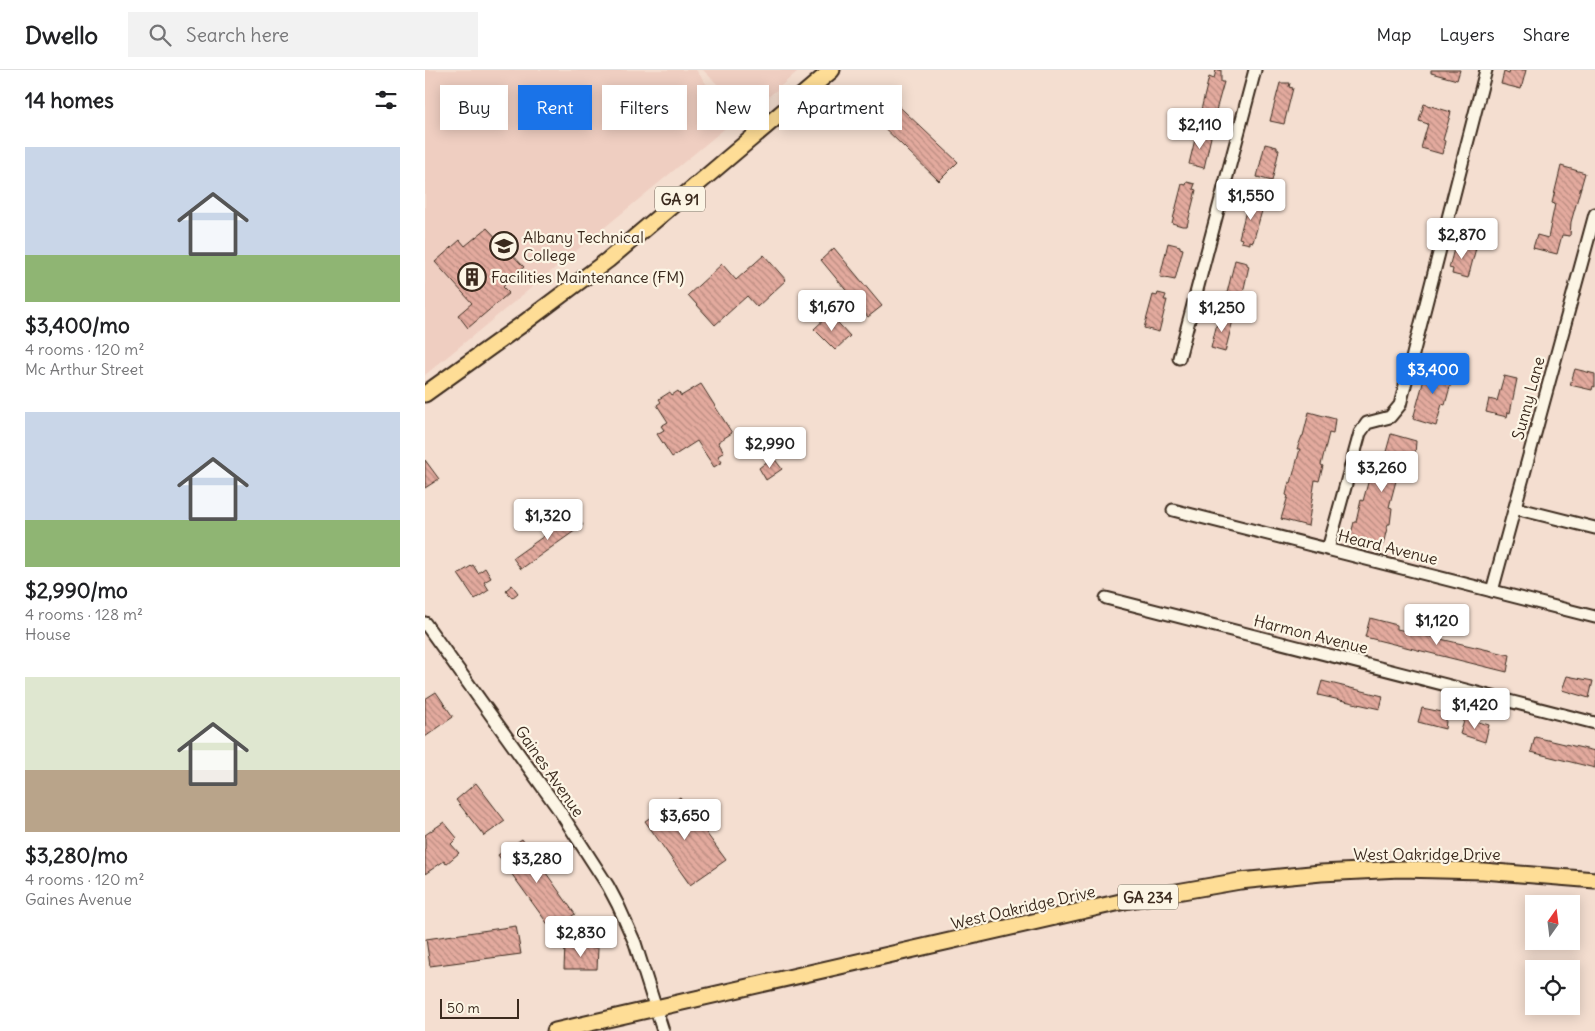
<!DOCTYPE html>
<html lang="en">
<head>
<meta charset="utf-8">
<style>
	:root { --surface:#fff; --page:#f2f2f2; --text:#202124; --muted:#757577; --line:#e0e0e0; --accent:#1a73e8 }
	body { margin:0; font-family:Delius,sans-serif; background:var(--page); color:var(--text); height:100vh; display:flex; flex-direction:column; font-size:19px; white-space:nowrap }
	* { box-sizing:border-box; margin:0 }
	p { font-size:16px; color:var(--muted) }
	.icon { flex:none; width:28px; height:28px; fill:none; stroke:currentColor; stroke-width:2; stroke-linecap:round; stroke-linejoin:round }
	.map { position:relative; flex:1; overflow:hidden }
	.side { display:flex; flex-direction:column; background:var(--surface); width:425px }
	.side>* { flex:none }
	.banner { position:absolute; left:15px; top:15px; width:475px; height:45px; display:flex; gap:10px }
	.needle { width:32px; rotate:14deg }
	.controls { position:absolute; left:1100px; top:825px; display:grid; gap:10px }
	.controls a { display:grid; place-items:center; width:55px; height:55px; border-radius:0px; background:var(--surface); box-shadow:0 2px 12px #0003; font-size:25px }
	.scale { position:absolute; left:15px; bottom:12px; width:79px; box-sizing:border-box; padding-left:5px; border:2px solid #3b2a1e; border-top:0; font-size:14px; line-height:18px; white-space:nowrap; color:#3b2a1e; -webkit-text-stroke:4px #fcf5e5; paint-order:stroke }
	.price { position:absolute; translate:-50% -42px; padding:0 11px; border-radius:5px; background:#fff; color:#222; font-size:16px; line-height:32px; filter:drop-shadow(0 1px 2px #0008) }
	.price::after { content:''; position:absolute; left:50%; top:30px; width:15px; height:11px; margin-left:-8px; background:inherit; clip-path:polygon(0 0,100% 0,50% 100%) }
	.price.current { background:var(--accent); color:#fff }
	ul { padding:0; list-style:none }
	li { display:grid; align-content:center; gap:10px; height:265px; padding:0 25px }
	li span { display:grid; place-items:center; height:155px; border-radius:0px; color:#555 }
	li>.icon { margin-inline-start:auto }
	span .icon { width:90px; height:90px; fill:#fffc; stroke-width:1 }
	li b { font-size:21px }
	h2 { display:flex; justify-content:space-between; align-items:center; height:60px; padding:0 25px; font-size:21px }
	.tag { padding:0 18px; border-radius:0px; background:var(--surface); box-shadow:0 2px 12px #0003; font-size:18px; line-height:45px }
	.tag.current { background:var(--accent); color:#fff }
	header { display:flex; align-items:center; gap:30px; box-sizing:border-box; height:70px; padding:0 25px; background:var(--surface); border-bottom:1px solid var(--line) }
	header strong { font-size:24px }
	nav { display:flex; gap:28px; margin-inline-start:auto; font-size:18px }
	.search { width:350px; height:45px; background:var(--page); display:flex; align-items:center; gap:12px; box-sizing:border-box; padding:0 18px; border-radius:0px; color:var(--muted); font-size:19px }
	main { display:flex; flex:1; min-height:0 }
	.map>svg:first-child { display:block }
	.built { fill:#efcec1 }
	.building { fill:url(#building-back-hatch); stroke:#3b2a1e }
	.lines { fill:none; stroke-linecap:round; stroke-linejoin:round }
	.minor-casing { stroke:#3b2a1e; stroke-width:15 }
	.major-casing { stroke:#3b2a1e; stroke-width:19 }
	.minor { stroke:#fcf5e5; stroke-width:11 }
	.major { stroke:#fedd96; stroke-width:15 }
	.labels { text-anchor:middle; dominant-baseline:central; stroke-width:4.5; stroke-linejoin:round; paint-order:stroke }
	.shield { fill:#fcf5e5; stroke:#75675a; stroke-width:1 }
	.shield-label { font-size:15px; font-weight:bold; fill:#3b2a1e }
	.poi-label { font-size:16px; fill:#3b2a1e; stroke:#fcf5e5; text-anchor:start }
	.street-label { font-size:16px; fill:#3b2a1e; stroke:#fcf5e5 }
</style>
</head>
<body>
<header>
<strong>Dwello</strong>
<div class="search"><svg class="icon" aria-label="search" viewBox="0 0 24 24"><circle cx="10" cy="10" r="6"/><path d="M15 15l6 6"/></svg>Search here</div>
<nav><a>Map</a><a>Layers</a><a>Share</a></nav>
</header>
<main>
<section class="side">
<h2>14 homes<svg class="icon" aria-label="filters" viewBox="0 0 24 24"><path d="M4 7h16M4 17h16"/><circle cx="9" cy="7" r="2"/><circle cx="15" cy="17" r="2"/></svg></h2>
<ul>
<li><span style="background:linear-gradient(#c9d6e8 70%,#8fb573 0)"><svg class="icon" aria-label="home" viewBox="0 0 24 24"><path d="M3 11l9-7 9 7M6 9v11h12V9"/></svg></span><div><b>$3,400/mo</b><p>4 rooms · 120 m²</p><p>Mc Arthur Street</p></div></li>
<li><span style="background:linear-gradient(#c9d6e8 70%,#8fb573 0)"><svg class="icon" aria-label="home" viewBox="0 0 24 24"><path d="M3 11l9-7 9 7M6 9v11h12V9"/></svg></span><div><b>$2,990/mo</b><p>4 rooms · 128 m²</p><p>House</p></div></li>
<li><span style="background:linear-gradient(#dfe7d0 60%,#b9a48a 0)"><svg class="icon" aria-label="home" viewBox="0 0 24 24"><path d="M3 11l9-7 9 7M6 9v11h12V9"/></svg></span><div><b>$3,280/mo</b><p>4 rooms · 120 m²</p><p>Gaines Avenue</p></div></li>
</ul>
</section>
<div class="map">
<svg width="1170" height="961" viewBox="0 0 1170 961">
	<defs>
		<pattern id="building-back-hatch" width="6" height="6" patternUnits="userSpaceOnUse" patternTransform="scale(1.25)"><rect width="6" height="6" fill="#e3aa9e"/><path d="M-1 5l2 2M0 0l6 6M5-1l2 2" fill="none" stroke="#b98b80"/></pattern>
	</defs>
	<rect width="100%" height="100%" fill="#f4ded0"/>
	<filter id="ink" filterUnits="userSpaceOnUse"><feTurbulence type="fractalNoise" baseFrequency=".02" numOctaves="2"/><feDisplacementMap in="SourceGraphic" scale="10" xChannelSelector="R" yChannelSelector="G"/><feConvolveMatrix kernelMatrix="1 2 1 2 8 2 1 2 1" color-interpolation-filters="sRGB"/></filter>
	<g filter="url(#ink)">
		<g class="built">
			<path d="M 0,0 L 271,0 L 309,51 L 0,305 Z"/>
			<path d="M 278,0 L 374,0 L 323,45 Z"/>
		</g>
		<g class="building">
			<path d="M 791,0 L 796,0 L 796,12 L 799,12 L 790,44 L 776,40 L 784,7 L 789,9 Z"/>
			<path d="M 1006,0 L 1035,0 L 1032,10 L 1006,3 Z"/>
			<path d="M 1085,0 L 1101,0 L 1096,19 L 1076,14 L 1079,2 L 1084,4 Z"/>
			<path d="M 855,13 L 865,13 L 864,17 L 868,18 L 859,54 L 845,51 Z"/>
			<path d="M 462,25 L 533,92 L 514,111 L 445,44 Z"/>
			<path d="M 999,34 L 1026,42 L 1018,70 L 1020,71 L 1017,84 L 996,78 L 1003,54 L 994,51 Z"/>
			<path d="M 772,61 L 784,64 L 784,66 L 786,67 L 779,98 L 764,94 Z"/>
			<path d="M 840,74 L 852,77 L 852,79 L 854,80 L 847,111 L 832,107 Z"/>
			<path d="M 1136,96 L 1160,103 L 1146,152 L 1145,166 L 1137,165 L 1132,184 L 1108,178 L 1112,165 L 1123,168 L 1130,134 L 1127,133 Z"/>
			<path d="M 762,112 L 770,114 L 768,119 L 771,120 L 762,156 L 757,156 L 747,153 L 757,114 L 761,115 Z"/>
			<path d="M 824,129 L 839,134 L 828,172 L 825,171 L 825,174 L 816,172 L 817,169 L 814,168 Z"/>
			<path d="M 62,158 L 99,197 L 78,217 L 84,223 L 43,258 L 33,245 L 47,233 L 10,192 L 35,170 L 40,176 Z"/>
			<path d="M 743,173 L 755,176 L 755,178 L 758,179 L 750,210 L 735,207 Z"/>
			<path d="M 1032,174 L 1051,178 L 1043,208 L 1027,204 L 1028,199 L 1024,198 L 1029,179 L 1031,179 Z"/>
			<path d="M 409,178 L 457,236 L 443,247 L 396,190 Z"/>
			<path d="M 339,185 L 361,210 L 332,237 L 322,226 L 290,255 L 263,225 L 297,194 L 311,210 Z"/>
			<path d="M 810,190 L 822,193 L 822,195 L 824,196 L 817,227 L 802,223 Z"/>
			<path d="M 733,223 L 741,225 L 739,230 L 742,230 L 734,262 L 719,258 L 728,225 L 732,226 Z"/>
			<path d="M 405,244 L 425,266 L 410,280 L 389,259 Z"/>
			<path d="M 794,245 L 806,248 L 806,250 L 808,250 L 800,282 L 786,278 Z"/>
			<path d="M 1003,295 L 1029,302 L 1020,335 L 1017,334 L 1011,356 L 988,349 Z"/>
			<path d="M 1150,299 L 1170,304 L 1170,317 L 1168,316 L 1167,320 L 1145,315 Z"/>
			<path d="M 1079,306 L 1092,309 L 1085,343 L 1083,342 L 1082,347 L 1061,342 L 1064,329 L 1072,331 Z"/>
			<path d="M 276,314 L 307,363 L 293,372 L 299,382 L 293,386 L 297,392 L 289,397 L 272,371 L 247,387 L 232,364 L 239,360 L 236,356 L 243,352 L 232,335 L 236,332 L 234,329 L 245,322 L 247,325 L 253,321 L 256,326 Z"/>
			<path d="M 884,342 L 910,349 L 908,364 L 904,363 L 896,395 L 898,396 L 894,411 L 890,410 L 883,456 L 856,449 L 863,426 L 861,425 L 864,412 L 866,413 L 875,379 L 872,379 L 877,366 L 878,366 Z"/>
			<path d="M 966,364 L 991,371 L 990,385 L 981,383 L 976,408 L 972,407 L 964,437 L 967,438 L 965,454 L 963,454 L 958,475 L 925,468 L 929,452 L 931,452 L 936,430 L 938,431 L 944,409 L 946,410 L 954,388 L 959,389 Z"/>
			<path d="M 348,387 L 357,399 L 341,410 L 334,398 Z"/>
			<path d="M 0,390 L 14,409 L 0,418 Z"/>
			<path d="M 150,444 L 158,455 L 96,499 L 88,488 Z"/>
			<path d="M 48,495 L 53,503 L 60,498 L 66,508 L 59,512 L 64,520 L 50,529 L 33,504 Z"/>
			<path d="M 87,515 L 93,523 L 87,528 L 81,520 Z"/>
			<path d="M 945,548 L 972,555 L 972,559 L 1085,585 L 1082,602 L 940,567 Z"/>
			<path d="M 1142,606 L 1168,611 L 1164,628 L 1137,620 Z"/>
			<path d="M 897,611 L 958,626 L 955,639 L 893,625 Z"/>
			<path d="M 11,622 L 28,647 L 0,667 L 0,629 Z"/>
			<path d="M 997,638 L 1022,643 L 1020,659 L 993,652 Z"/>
			<path d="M 1040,648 L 1064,655 L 1060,672 L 1035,664 Z"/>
			<path d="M 1110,667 L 1170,681 L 1170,698 L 1106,682 Z"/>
			<path d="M 51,713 L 80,751 L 59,766 L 31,730 Z"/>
			<path d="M 255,727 L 301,790 L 265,815 L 220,751 Z"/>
			<path d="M 19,752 L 32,768 L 26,774 L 34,783 L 21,794 L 19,791 L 0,804 L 0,765 Z"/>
			<path d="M 97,769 L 150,844 L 127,860 L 73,785 Z"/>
			<path d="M 91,856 L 96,884 L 5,896 L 1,869 Z"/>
			<path d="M 140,875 L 173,878 L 172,899 L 139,899 Z"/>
		</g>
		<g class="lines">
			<defs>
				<g id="minor">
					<path d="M 754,288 L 830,0"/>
					<path d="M 1090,438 L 1170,458"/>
					<path d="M 748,440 L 1170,547"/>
					<path d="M 903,479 L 935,363 L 942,353 L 965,347 L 975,335 L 1061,0"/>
					<path d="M 1067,521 L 1170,144"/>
					<path d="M 681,528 L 1170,653"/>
					<path d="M 0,553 L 134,740 L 183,816 L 193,835 L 210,873 L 238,961"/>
				</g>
				<g id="major">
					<path d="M 0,324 L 99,253 L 183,190 L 407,0"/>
					<path d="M 130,961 L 700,831 L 815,811 L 896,803 L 975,799 L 1058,801 L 1170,810"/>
				</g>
			</defs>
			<use href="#minor" class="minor-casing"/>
			<use href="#major" class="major-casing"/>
			<use href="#minor" class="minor"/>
			<use href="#major" class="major"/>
		</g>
	</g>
	<defs>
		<symbol id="school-ring" viewBox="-11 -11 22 22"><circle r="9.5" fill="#fcf5e5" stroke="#3b2a1e" stroke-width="1.5"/><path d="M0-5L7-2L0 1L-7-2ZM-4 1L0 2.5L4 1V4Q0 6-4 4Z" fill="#3b2a1e"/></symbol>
		<symbol id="building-ring" viewBox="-11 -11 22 22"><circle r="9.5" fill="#fcf5e5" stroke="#3b2a1e" stroke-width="1.5"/><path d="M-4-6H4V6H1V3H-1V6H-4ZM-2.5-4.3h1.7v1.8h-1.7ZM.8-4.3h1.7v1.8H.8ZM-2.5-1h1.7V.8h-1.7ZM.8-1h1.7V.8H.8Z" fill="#3b2a1e"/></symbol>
	</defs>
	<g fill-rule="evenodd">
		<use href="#school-ring" x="63" y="160" width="32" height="32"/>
		<use href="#building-ring" x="31" y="191" width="32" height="32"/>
	</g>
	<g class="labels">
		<g class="shield">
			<rect x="230" y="116.5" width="50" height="25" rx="4"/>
			<rect x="693" y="814.5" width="60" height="25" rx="4"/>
		</g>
		<g class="shield-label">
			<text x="255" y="129">GA 91</text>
			<text x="723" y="827">GA 234</text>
		</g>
		<g class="poi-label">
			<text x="98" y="167">Albany Technical<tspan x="98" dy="18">College</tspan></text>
			<text x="66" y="207">Facilities Maintenance (FM)</text>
		</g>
		<g class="street-label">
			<text transform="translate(1103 328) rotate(-75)">Sunny Lane</text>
			<text transform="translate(963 477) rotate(14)">Heard Avenue</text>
			<text transform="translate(886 564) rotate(14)">Harmon Avenue</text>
			<text transform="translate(125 701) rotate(55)">Gaines Avenue</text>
			<text x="1002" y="784">West Oakridge Drive</text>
			<text transform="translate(598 837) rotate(-13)">West Oakridge Drive</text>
		</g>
	</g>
</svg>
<div class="controls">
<a><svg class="needle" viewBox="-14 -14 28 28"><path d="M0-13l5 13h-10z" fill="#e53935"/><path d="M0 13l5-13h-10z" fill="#757577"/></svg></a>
<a><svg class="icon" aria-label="locate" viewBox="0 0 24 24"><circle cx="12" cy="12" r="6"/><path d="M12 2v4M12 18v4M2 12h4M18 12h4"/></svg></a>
</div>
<div class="scale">50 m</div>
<b class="price" style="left:775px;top:80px">$2,110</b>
<b class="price" style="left:826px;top:151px">$1,550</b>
<b class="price" style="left:1037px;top:190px">$2,870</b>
<b class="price" style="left:407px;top:262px">$1,670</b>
<b class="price" style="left:797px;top:263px">$1,250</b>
<b class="price current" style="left:1008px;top:325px">$3,400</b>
<b class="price" style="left:345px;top:399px">$2,990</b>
<b class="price" style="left:957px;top:423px">$3,260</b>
<b class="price" style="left:123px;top:471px">$1,320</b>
<b class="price" style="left:1012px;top:576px">$1,120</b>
<b class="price" style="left:1050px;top:660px">$1,420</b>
<b class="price" style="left:260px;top:771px">$3,650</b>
<b class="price" style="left:112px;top:814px">$3,280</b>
<b class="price" style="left:156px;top:888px">$2,830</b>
<div class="banner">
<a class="tag">Buy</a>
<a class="tag current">Rent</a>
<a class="tag">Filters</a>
<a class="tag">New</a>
<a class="tag">Apartment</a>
</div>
</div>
</main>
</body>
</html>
